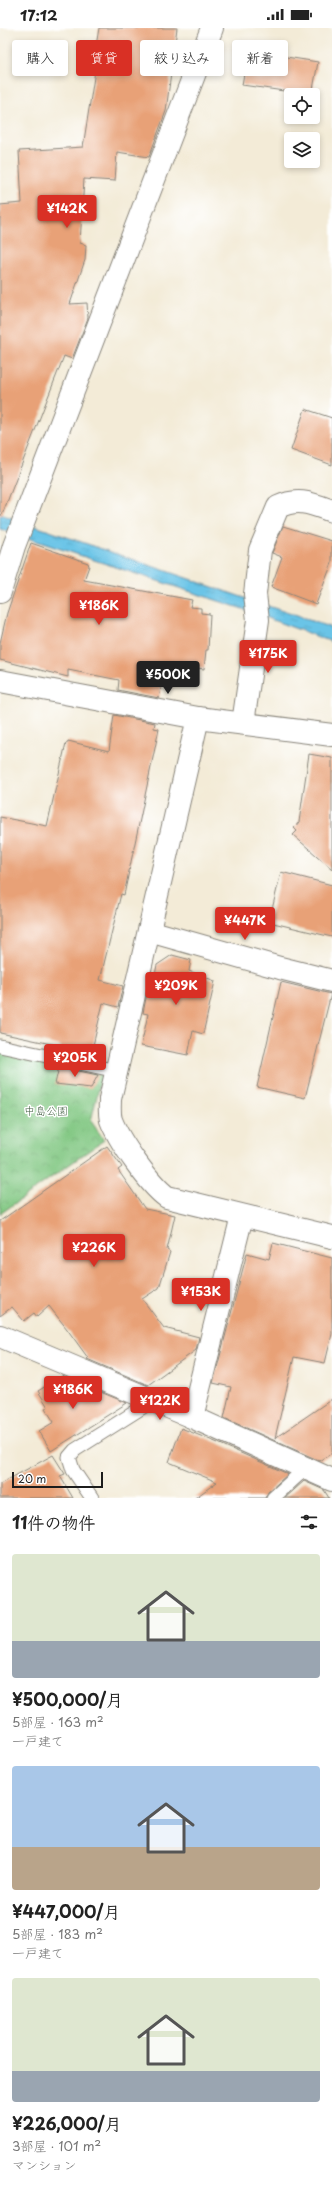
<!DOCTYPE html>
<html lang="ja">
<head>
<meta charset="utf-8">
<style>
	:root { --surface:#fff; --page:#f2f2f2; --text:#222; --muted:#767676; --accent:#d93025 }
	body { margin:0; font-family:"Playpen Sans","Klee One",sans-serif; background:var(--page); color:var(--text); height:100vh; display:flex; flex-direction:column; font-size:15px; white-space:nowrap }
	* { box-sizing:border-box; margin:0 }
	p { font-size:13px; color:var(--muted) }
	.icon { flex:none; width:22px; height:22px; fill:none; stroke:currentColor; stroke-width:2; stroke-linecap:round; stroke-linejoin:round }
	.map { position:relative; height:1470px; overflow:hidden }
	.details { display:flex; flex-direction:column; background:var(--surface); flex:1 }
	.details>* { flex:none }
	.hud { position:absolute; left:12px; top:12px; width:308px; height:36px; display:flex; gap:8px }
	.fabs { position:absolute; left:284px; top:60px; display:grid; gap:8px }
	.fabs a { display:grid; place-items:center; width:36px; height:36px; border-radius:4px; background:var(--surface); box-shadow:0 2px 6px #0003; font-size:20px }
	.scale { position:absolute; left:12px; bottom:10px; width:91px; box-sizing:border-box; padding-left:4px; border:2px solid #1c1c1c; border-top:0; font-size:11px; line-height:14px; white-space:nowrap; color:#1c1c1c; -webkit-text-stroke:3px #fff; paint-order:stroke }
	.price { position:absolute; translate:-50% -34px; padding:0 9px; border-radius:4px; background:var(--accent); color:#fff; font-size:13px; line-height:26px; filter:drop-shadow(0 1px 2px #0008) }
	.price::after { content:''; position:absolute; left:50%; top:24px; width:12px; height:9px; margin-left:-6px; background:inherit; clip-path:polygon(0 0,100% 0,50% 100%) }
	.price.on { background:#222; color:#fff }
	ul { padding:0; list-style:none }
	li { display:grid; align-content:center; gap:8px; height:212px; padding:0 12px }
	li span { display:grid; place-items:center; height:124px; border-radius:4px; color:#555 }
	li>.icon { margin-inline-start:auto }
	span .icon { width:72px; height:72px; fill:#fffc; stroke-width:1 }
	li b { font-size:17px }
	h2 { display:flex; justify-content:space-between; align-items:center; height:48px; padding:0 12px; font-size:17px }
	.chip { padding:0 14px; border-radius:4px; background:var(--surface); box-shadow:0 2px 6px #0003; font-size:14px; line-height:36px }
	.chip.on { background:var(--accent); color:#fff }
	.status { display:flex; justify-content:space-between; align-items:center; height:28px; padding:0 20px; background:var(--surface); direction:ltr }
	.status svg { height:11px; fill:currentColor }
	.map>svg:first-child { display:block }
	.park { fill:url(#park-crowns); stroke:#4f7250 }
	.water { fill:url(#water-ripples); stroke:#437082 }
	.building { fill:#e8a177 }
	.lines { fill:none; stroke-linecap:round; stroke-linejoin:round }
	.lane-casing { stroke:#88847a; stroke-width:15 }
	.street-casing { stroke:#88847a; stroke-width:24 }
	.secondary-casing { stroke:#88847a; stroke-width:24 }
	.lane { stroke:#fff; stroke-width:13 }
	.street { stroke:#fff; stroke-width:22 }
	.secondary { stroke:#fff; stroke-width:22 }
	.labels { text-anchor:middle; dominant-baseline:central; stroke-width:3; stroke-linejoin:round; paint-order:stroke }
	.park-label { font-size:11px; fill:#456145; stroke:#fff }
</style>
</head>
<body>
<div class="status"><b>17:12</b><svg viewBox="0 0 49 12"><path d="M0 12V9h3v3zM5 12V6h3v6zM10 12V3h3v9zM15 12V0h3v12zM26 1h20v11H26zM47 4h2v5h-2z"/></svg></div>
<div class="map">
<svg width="332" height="1470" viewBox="0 0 332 1470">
	<defs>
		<pattern id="park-crowns" width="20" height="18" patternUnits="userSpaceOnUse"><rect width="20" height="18" fill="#82c883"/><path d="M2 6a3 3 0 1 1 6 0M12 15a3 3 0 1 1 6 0" fill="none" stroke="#70ab71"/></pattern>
		<pattern id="water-ripples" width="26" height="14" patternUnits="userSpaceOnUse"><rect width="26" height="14" fill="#6ac4e7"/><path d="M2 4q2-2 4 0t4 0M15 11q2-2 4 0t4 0" fill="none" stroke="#5ba8c6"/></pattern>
	</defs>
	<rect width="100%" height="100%" fill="#fff"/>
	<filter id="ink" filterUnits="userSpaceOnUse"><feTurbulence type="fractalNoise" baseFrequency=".025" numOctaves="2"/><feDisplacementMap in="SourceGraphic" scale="8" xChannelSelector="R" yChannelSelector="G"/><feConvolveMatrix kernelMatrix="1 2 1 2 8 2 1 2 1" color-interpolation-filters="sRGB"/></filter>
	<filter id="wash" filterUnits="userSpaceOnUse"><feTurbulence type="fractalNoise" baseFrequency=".012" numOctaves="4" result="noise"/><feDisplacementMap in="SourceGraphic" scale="16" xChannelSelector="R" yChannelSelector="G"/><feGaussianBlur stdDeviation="0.9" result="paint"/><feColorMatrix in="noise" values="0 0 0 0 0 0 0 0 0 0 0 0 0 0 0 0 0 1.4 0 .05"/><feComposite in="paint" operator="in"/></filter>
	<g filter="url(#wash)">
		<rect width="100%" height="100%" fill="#f3ebd7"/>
		<path class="park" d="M 0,1022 L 102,1047 L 91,1093 L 104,1112 L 0,1186 Z"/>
		<path class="water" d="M 0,486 L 332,600 L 332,614 L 243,581 L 0,501 Z"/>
		<g id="blocks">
			<g class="building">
				<path d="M 99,0 L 177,0 L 166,83 L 149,129 L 117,124 L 115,153 L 84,151 L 80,215 L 86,217 L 85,232 L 70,276 L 87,275 L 88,290 L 72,331 L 64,328 L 2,487 L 0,487 L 0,177 L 22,175 L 19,123 L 83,119 L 97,30 L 94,30 Z"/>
				<path d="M 248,23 L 318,34 L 312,67 L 242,57 Z"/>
				<path d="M 305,381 L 332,390 L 332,437 L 291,422 Z"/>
				<path d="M 283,498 L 332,513 L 332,535 L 316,576 L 271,559 L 282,529 L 272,525 Z"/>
				<path d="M 31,515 L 88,535 L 89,538 L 84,552 L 192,572 L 190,579 L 201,580 L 201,585 L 210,586 L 208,622 L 206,622 L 204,641 L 166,636 L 159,670 L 118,662 L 119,652 L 68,642 L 68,649 L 0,632 L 0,615 L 7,585 Z"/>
				<path d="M 114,687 L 155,695 L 154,700 L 159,701 L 124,867 L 121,866 L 100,952 L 123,958 L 118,979 L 103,975 L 91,1026 L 104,1029 L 103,1032 L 60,1023 L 61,1018 L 0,1005 L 0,789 L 47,798 L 66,715 L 68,715 L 68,713 L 109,723 Z"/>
				<path d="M 309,726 L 332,730 L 332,841 L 293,807 L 297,803 L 294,800 L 299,794 Z"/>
				<path d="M 281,844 L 332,857 L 332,909 L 269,894 Z"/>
				<path d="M 172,927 L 191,932 L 189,943 L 215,953 L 203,1006 L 193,1003 L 188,1027 L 141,1018 L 148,986 L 143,985 L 147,965 L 151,966 L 157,937 Z"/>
				<path d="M 281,954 L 331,966 L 305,1070 L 257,1059 Z"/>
				<path d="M 59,1039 L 98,1047 L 91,1060 L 55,1056 Z"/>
				<path d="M 107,1118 L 122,1139 L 118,1142 L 145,1181 L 175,1187 L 167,1222 L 170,1224 L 159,1260 L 142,1271 L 164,1300 L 199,1309 L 196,1322 L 148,1357 L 87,1331 L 88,1330 L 67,1301 L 49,1278 L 37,1289 L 34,1285 L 24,1293 L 12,1279 L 0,1288 L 0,1193 Z"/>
				<path d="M 273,1215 L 332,1230 L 332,1306 L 325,1335 L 294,1329 L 275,1410 L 332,1371 L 332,1425 L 320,1433 L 224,1390 L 231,1359 L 213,1355 L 247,1225 L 269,1231 Z"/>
				<path d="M 62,1348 L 127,1375 L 51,1423 L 39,1403 L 54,1394 L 45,1380 L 48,1379 L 38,1363 Z"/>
				<path d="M 181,1400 L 218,1415 L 288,1446 L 268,1464 L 265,1470 L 195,1470 L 217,1454 L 169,1434 Z"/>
				<path d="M 53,1427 L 65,1446 L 60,1448 L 73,1470 L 0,1470 L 0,1456 Z"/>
				<path d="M 304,1453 L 324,1462 L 329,1470 L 285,1470 Z"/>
			</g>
		</g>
	</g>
	<g filter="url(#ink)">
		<use href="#blocks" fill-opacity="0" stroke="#88847a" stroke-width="1"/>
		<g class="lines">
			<defs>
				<g id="lane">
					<path d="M 0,1018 L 117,1043"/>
					<path d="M 92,1470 L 73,1442 L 69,1429 L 75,1422 L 154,1372"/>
					<path d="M 273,1470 L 306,1440"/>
				</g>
				<g id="street">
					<path d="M 0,564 L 14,518 L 212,0"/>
					<path d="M 198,690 L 110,1071 C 110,1078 109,1085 111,1092 C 119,1113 150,1157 167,1169 L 332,1209"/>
					<path d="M 243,695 L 258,592 L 255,566 L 260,522 L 278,479 C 299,469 312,476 332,483"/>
					<path d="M 149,903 L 280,940 L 332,953"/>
					<path d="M 0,1308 L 192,1389 L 332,1452"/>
					<path d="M 192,1389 L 242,1188"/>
				</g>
				<path id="secondary" d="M 0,653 L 198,690 L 332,707"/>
			</defs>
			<use href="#lane" class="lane-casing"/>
			<use href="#street" class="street-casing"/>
			<use href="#secondary" class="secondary-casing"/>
			<use href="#lane" class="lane"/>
			<use href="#street" class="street"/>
			<use href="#secondary" class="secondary"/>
		</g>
	</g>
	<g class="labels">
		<g class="park-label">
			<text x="46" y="1082">中島公園</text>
		</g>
	</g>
</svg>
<div class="fabs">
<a><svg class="icon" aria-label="locate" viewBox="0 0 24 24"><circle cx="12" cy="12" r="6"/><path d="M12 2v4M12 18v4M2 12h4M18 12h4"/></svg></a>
<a><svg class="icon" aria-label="layers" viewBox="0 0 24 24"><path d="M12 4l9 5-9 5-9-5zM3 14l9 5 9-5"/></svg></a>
</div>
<div class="scale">20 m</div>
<b class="price" style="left:67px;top:201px">¥142K</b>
<b class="price" style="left:99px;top:598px">¥186K</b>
<b class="price" style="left:268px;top:646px">¥175K</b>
<b class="price on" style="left:168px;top:667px">¥500K</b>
<b class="price" style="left:245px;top:913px">¥447K</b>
<b class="price" style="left:176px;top:978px">¥209K</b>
<b class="price" style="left:75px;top:1050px">¥205K</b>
<b class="price" style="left:94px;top:1240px">¥226K</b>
<b class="price" style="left:201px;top:1284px">¥153K</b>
<b class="price" style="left:73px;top:1382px">¥186K</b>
<b class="price" style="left:160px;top:1393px">¥122K</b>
<div class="hud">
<a class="chip">購入</a>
<a class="chip on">賃貸</a>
<a class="chip">絞り込み</a>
<a class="chip">新着</a>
</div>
</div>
<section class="details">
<h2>11件の物件<svg class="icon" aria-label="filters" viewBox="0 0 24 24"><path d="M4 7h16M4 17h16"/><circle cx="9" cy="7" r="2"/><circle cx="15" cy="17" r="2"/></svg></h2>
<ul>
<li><span style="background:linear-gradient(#dfe7d0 70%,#9aa5b1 0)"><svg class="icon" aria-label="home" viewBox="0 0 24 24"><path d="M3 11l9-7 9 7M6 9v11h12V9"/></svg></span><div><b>¥500,000/月</b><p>5部屋 · 163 m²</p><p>一戸建て</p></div></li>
<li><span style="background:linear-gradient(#a9c7e8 65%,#b9a48a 0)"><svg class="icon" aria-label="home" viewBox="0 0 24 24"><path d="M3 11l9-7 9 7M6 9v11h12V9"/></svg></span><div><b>¥447,000/月</b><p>5部屋 · 183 m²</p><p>一戸建て</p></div></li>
<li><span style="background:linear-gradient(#dfe7d0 75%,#9aa5b1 0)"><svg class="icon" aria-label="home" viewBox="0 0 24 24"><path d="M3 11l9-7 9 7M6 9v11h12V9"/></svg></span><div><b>¥226,000/月</b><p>3部屋 · 101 m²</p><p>マンション</p></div></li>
</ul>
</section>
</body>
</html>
